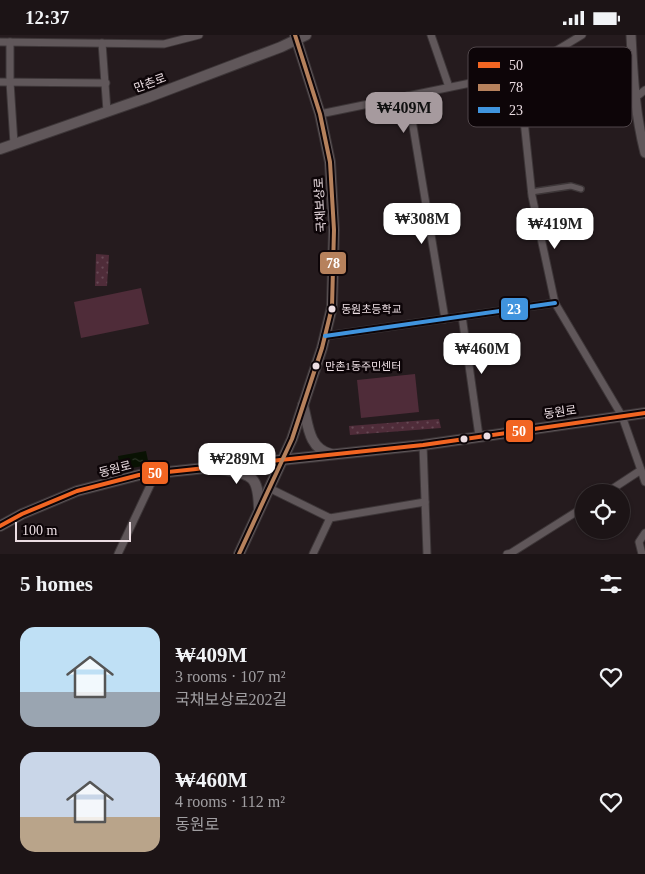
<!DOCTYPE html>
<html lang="en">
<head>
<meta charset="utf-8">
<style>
	:root { --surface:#1c1416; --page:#251d1f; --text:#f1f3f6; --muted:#a09ea1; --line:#3a3335; --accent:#a69a9e }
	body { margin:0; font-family:"Times New Roman","Noto Sans KR",serif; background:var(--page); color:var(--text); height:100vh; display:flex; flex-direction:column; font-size:19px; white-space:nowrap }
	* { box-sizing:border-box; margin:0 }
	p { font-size:16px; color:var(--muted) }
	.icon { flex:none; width:28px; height:28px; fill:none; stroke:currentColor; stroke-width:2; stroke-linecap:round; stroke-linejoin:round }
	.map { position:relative; height:519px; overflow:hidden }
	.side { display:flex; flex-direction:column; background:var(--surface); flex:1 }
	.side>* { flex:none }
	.tools { position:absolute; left:575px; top:449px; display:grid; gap:10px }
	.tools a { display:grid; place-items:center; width:55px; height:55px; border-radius:50%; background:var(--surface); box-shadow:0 1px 4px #0004,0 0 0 1px var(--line); font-size:25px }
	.scale { position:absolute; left:15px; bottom:12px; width:116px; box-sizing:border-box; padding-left:5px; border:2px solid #ecdee3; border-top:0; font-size:14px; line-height:18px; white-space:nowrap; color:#ecdee3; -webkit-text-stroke:4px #0d0508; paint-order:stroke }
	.price { position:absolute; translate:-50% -42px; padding:0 11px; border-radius:10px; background:#fff; color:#222; font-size:16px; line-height:32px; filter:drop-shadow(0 1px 2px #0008) }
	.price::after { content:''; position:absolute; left:50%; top:30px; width:15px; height:11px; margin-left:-8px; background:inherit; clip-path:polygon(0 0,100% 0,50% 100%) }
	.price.selected { background:var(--accent); color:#111 }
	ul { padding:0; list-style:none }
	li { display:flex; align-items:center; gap:15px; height:125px; padding:0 20px }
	li span { display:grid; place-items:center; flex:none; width:140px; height:100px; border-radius:15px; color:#555 }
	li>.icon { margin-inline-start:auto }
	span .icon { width:60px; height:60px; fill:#fffc; stroke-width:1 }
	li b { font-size:21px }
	h2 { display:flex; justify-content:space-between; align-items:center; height:60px; padding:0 20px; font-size:21px }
	.status { display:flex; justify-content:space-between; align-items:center; height:35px; padding:0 25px; background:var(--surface); direction:ltr }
	.status svg { height:14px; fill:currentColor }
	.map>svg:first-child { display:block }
	.park { fill:url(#park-dots) }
	.pitch { fill:#4f2c39 }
	.water { fill:url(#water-ripples) }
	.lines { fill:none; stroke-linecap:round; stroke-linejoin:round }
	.pedestrian-casing { stroke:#3d3638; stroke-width:8 }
	.minor-casing { stroke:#3d3638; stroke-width:9 }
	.tertiary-casing { stroke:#3d3638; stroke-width:11 }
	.secondary-casing { stroke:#3d3638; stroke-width:12 }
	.pedestrian { stroke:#60575a; stroke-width:5 }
	.minor { stroke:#60575a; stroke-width:7 }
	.tertiary { stroke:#60575a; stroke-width:9 }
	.secondary { stroke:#60575a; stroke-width:10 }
	.bus-1-casing { stroke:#0d0508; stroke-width:8 }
	.bus-2-casing { stroke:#0d0508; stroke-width:8 }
	.bus-3-casing { stroke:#0d0508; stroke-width:8 }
	.bus-1 { stroke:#f26522; stroke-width:4 }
	.bus-2 { stroke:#b6815c; stroke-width:4 }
	.bus-3 { stroke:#4094de; stroke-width:4 }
	.bus-dot { fill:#ecdee3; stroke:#0d0508; stroke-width:2 }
	.labels { text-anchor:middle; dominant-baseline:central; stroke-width:5; stroke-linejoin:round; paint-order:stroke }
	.bus-label { font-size:11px; fill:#ecdee3; stroke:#0d0508; text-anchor:start }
	.street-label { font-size:12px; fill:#ecdee3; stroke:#0d0508 }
	.key { fill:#0d0508; stroke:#50464a; stroke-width:1 }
	.key-label { font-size:14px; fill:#ecdee3 }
	.line-badge { stroke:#0d0508; stroke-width:2 }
	.badge-label { font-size:14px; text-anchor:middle; font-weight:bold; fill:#fff }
</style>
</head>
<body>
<div class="status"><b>12:37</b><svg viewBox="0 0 49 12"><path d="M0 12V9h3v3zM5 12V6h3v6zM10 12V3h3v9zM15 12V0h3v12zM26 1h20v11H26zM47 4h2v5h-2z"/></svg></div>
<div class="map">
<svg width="645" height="519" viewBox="0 0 645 519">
	<defs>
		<pattern id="park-dots" width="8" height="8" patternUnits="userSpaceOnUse" patternTransform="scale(1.25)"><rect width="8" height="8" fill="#4f2c39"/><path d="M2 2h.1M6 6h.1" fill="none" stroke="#684a56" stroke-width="1.8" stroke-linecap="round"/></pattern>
		<pattern id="water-ripples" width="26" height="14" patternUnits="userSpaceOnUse" patternTransform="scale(1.25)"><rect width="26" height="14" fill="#091203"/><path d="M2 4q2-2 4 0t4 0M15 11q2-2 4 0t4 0" fill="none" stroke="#2d3428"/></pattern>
	</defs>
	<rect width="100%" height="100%" fill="#251b1e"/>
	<g class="park">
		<path d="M 96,219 L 109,220 L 107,251 L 95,251 Z"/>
		<path d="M 439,384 L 441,393 L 350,400 L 349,391 Z"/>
	</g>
	<g class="pitch">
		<path d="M 141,253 L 149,289 L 81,303 L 74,267 Z"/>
		<path d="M 415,339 L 419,377 L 361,383 L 357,345 Z"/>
	</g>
	<path class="water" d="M 146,416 L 149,430 L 120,435 L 118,421 Z"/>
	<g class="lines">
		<defs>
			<path id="pedestrian" d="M 531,157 L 571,151 L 581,154"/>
			<g id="minor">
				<path d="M 431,0 L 449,52"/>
				<path d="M 0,7 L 164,9 L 199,0"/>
				<path d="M 10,7 L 10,47 L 14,109"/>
				<path d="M 102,8 L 107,76"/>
				<path d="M 519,38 L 532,161 L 555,268 L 622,381 L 641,435 L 606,458"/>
				<path d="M 0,47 L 106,48"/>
				<path d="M 408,61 L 445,284"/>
				<path d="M 635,63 L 645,55"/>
				<path d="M 320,79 L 519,38 L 582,0"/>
				<path d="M 462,281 L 479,401"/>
				<path d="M 325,301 L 555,268"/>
				<path d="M 423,410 L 427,519"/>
				<path d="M 641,435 L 645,447"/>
				<path d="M 269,453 L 330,483 L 425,467"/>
				<path d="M 118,519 L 156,438"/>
				<path d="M 313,519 L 330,483"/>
				<path d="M 507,519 L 511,518 L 584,472"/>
				<path d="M 642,519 L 639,507 L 645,498"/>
			</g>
			<path id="tertiary" d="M 631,0 C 633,40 635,79 645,118"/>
			<g id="secondary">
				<path d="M 0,114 L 149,62 L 281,12 L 306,0"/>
				<path d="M 303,370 C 308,388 308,414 331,419"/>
				<path d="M 220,434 C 251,440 258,438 259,473"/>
				<path d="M 0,491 L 22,479 L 77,456 L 139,440 L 423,410 L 645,378"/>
				<path d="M 239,519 L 292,404 L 322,313 L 332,272 L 334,195 L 330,127 L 320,79 L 295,0"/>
			</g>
		</defs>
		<use href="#pedestrian" class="pedestrian-casing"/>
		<use href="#minor" class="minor-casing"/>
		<use href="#tertiary" class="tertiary-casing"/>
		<use href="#secondary" class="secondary-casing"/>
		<use href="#pedestrian" class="pedestrian"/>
		<use href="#minor" class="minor"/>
		<use href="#tertiary" class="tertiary"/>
		<use href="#secondary" class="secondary"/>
		<defs>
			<path id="bus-1" d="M 0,491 L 22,479 L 77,456 L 139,440 L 423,410 L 645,378"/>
			<path id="bus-2" d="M 239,519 L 292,404 L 322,313 L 332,272 L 334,195 L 330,127 L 320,79 L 295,0"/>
			<path id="bus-3" d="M 325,301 L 555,268"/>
		</defs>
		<use href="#bus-1" class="bus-1-casing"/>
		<use href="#bus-2" class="bus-2-casing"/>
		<use href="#bus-3" class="bus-3-casing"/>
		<use href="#bus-1" class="bus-1"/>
		<use href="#bus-2" class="bus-2"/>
		<use href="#bus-3" class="bus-3"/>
	</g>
	<g class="bus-dot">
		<circle cx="332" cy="274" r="4.5"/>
		<circle cx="316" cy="331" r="4.5"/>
		<circle cx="487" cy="401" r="4.5"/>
		<circle cx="464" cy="404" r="4.5"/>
	</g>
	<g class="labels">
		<g class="bus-label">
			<text x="341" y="274">동원초등학교</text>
			<text x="325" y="331">만촌1동주민센터</text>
		</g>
		<g class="street-label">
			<text transform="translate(150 48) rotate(-20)">만촌로</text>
			<text transform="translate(320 170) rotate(-93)">국채보상로</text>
			<text transform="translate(560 377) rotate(-8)">동원로</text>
			<text transform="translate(115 434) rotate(-14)">동원로</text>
		</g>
	</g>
	<rect x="468" y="12" width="164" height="80" rx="8" class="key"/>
	<rect x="478" y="27" width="22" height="6" fill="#f26522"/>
	<rect x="478" y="49" width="22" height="7" fill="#b6815c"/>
	<rect x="478" y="72" width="22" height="6" fill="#4094de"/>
	<g class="key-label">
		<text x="509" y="35">50</text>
		<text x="509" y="57">78</text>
		<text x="509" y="80">23</text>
	</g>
	<g class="line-badge">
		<rect x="319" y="216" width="28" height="24" rx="5" fill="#b6815c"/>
		<rect x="500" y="262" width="29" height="24" rx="5" fill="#4094de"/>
		<rect x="505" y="384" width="29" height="24" rx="5" fill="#f26522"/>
		<rect x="141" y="426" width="28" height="24" rx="5" fill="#f26522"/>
	</g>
	<g class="badge-label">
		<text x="333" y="233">78</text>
		<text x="514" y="279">23</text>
		<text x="519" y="401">50</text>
		<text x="155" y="443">50</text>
	</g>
</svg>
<div class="tools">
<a><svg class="icon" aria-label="locate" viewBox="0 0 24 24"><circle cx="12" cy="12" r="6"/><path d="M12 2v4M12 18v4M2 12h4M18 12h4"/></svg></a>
</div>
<div class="scale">100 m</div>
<b class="price selected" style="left:404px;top:99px">₩409M</b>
<b class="price" style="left:422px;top:210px">₩308M</b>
<b class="price" style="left:555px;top:215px">₩419M</b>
<b class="price" style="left:482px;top:340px">₩460M</b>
<b class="price" style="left:237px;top:450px">₩289M</b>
</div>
<section class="side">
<h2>5 homes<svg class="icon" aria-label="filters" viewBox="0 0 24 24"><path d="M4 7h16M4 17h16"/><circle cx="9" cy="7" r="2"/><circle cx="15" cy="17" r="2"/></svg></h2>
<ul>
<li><span style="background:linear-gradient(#bfe0f5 65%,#9aa5b1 0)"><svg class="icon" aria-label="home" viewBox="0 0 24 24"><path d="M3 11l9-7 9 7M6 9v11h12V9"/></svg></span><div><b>₩409M</b><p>3 rooms · 107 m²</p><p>국채보상로202길</p></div><svg class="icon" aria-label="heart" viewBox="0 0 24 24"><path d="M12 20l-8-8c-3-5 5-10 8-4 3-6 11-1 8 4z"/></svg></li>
<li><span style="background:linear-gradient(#c9d6e8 65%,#b9a48a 0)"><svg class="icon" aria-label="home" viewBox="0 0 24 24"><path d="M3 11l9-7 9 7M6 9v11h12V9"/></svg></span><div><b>₩460M</b><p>4 rooms · 112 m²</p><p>동원로</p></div><svg class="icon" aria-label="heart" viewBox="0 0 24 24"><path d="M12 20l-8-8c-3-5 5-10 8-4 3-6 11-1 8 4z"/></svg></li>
</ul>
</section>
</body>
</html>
